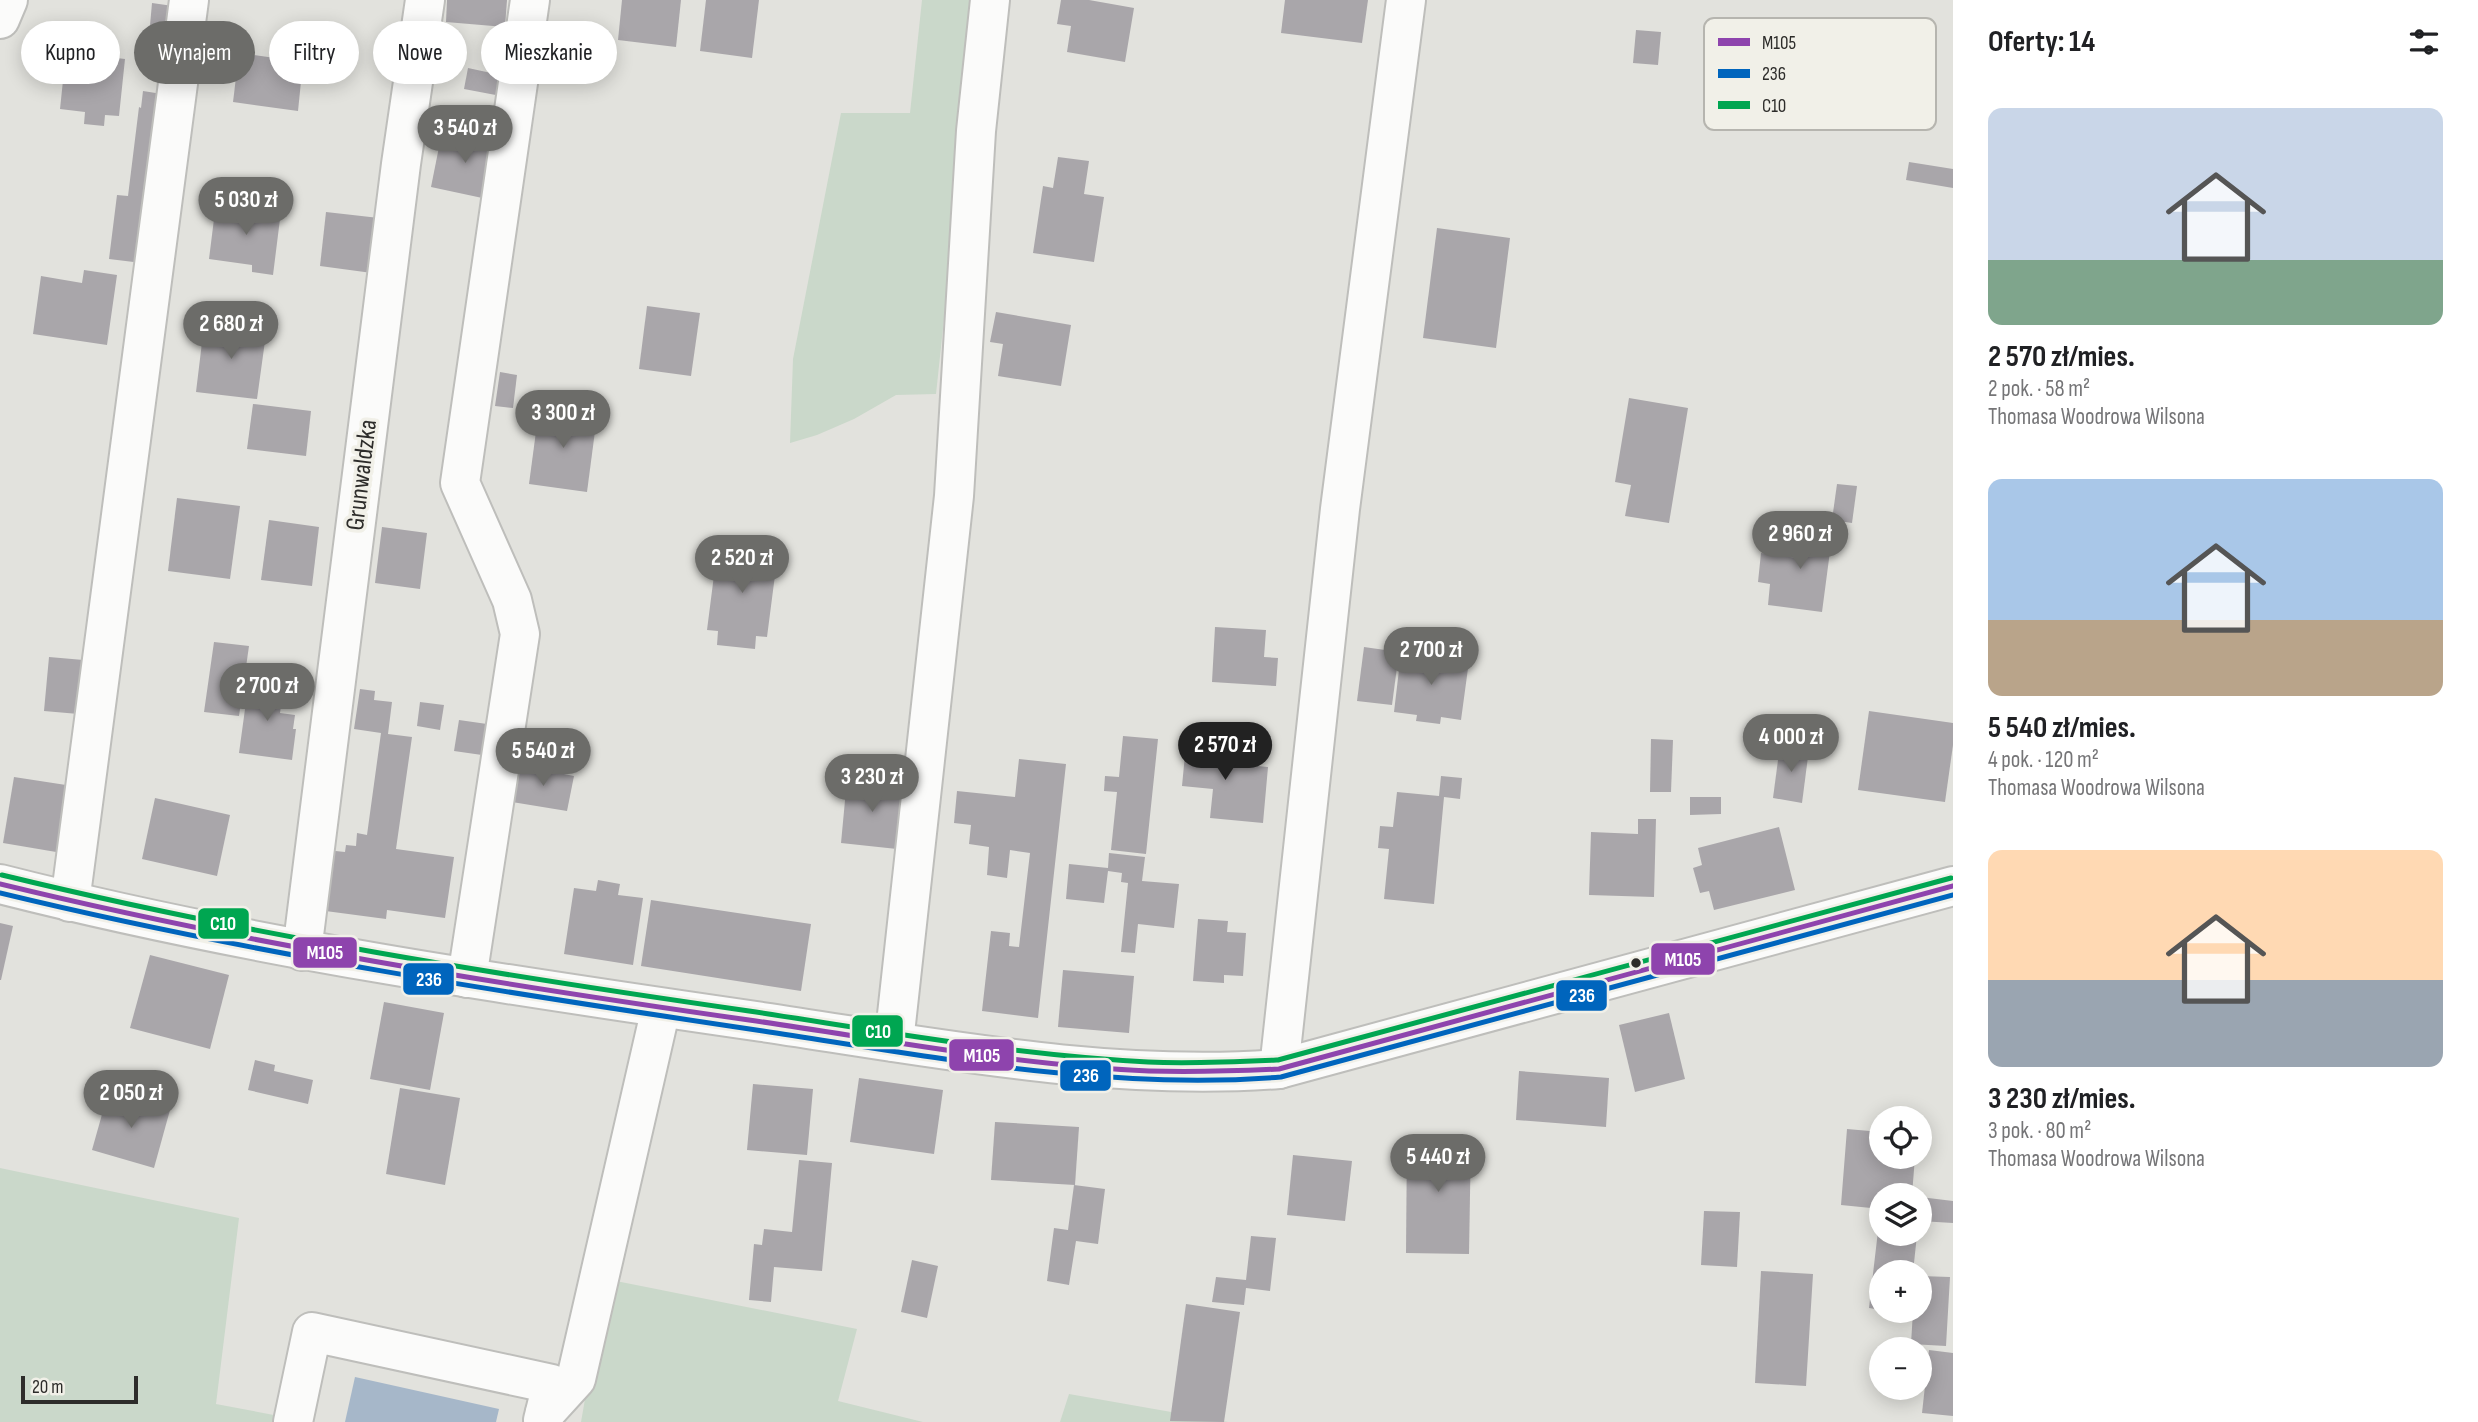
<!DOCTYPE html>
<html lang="pl">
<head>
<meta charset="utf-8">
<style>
	:root { --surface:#fff; --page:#f6f6f6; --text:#202124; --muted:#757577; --accent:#6c6c69 }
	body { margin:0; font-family:"Sofia Sans Condensed",sans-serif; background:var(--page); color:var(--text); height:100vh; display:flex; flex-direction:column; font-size:26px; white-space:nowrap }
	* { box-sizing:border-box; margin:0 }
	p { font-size:23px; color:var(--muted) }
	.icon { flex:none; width:38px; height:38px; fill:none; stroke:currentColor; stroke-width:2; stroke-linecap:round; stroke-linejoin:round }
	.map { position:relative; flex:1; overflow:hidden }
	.panel { display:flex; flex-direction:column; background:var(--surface); width:525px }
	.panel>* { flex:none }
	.banner { position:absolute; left:21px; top:21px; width:665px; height:63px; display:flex; gap:14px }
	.fabs { position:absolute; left:1869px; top:1106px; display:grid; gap:14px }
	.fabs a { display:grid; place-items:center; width:63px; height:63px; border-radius:50%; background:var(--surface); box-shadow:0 4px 18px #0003; font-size:35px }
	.scale { position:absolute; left:21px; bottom:18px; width:117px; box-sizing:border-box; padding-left:7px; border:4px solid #2d2c2a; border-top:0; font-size:19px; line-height:24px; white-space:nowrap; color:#2d2c2a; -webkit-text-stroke:5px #f1f0e8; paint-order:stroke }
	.price { position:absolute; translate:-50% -60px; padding:0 16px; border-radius:24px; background:var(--accent); color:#fff; font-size:23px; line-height:46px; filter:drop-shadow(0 2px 4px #0008) }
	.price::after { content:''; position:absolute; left:50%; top:42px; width:21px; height:16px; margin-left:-10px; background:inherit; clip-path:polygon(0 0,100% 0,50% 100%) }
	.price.active { background:#222; color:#fff }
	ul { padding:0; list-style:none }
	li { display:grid; align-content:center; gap:14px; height:371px; padding:0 35px }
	li span { display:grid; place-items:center; height:217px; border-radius:14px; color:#555 }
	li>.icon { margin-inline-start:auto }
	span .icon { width:126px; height:126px; fill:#fffc; stroke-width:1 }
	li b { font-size:30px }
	h2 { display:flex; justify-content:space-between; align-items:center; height:84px; padding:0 35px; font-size:30px }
	.tag { padding:0 24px; border-radius:32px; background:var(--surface); box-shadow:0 4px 18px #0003; font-size:24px; line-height:63px }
	.tag.active { background:var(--accent); color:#fff }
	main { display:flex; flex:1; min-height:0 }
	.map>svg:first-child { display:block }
	.green { fill:#cad8ca }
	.water { fill:#a6b7c9 }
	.building { fill:#a9a6aa }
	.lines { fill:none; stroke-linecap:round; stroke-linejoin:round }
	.minor-casing { stroke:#bebebb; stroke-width:42 }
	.minor { stroke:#fbfbfa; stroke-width:38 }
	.bus-1-casing { stroke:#f1f0e8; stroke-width:10 }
	.bus-2-casing { stroke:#f1f0e8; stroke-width:10 }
	.bus-3-casing { stroke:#f1f0e8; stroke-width:10 }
	.bus-1 { stroke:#8e44ad; stroke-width:5 }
	.bus-2 { stroke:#0065bd; stroke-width:5 }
	.bus-3 { stroke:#00a651; stroke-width:5 }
	.bus-dot { fill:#2d2c2a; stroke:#f1f0e8; stroke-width:2.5 }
	.labels { text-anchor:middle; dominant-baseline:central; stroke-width:7; stroke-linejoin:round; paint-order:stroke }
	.street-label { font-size:26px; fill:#2d2c2a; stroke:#f1f0e8 }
	.key { fill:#f1f0e8; stroke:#b6b5af; stroke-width:2 }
	.key-label { font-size:19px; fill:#2d2c2a }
	.line-badge { stroke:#f1f0e8; stroke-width:2.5 }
	.badge-label { font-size:19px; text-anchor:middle; font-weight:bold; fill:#fff }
</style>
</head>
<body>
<main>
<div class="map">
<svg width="1953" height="1422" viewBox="0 0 1953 1422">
	<rect width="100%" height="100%" fill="#e2e2dd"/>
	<g class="green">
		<path d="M 922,0 L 978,0 L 936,394 L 896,395 L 854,419 L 817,435 L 790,443 L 793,359 L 841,113 L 910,113 Z"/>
		<path d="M 0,1168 L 239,1218 L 216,1404 L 279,1416 L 278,1422 L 0,1422 Z"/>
		<path d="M 606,1279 L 857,1329 L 838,1401 L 923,1422 L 581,1422 Z"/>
		<path d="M 1069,1394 L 1228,1422 L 1060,1422 Z"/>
	</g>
	<path class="water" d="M 355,1377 L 499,1409 L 496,1422 L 345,1422 Z"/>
	<g class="building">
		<path d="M 447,0 L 507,0 L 505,27 L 446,22 Z"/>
		<path d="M 622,0 L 681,0 L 676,47 L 618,40 Z"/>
		<path d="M 706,0 L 759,0 L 752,58 L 700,51 Z"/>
		<path d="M 1061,0 L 1089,0 L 1134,8 L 1125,62 L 1067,52 L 1071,26 L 1057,24 Z"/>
		<path d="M 1285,0 L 1368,0 L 1362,43 L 1281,33 Z"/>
		<path d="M 152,3 L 173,6 L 168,40 L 149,37 Z"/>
		<path d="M 1636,30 L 1661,32 L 1658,65 L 1633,63 Z"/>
		<path d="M 66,52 L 125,59 L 119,116 L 105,115 L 104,126 L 84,124 L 85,112 L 60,109 Z"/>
		<path d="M 239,53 L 303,62 L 298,111 L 233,102 Z"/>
		<path d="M 468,68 L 505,76 L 501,96 L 464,89 Z"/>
		<path d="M 143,91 L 162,94 L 142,263 L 109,259 L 117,195 L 128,196 L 139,107 L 141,108 Z"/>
		<path d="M 442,132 L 499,144 L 487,199 L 431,187 Z"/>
		<path d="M 1058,157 L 1089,161 L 1084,194 L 1104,197 L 1094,262 L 1033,253 L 1043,186 L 1053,188 Z"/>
		<path d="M 1909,162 L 1953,169 L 1953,188 L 1906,180 Z"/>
		<path d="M 216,203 L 281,211 L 273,275 L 252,272 L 252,265 L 209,259 Z"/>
		<path d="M 326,212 L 379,218 L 372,273 L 320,266 Z"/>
		<path d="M 1437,228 L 1510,238 L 1496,348 L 1423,338 Z"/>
		<path d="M 84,270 L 117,275 L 107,345 L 33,334 L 41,276 L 82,283 Z"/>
		<path d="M 647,306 L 700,313 L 691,376 L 639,369 Z"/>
		<path d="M 996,312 L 1071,325 L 1061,386 L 998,376 L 1003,344 L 990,342 Z"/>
		<path d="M 217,320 L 257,325 L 256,340 L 265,341 L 257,399 L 196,392 L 203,334 L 215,335 Z"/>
		<path d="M 500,372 L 517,375 L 513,408 L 495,406 Z"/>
		<path d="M 1629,398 L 1688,408 L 1669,523 L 1625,516 L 1631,485 L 1615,482 Z"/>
		<path d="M 253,404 L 311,411 L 306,456 L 247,449 Z"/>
		<path d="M 539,409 L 597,416 L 587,492 L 529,484 Z"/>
		<path d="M 1837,484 L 1857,486 L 1852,523 L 1832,520 Z"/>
		<path d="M 177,498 L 240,506 L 230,579 L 168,571 Z"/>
		<path d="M 1809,518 L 1834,521 L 1822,612 L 1768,605 L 1770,584 L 1758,582 L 1761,553 L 1804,559 Z"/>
		<path d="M 269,520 L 319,527 L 312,586 L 261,580 Z"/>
		<path d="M 382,527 L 427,533 L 420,589 L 375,583 Z"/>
		<path d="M 718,544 L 778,552 L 767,637 L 756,636 L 755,649 L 717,645 L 718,631 L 707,630 Z"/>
		<path d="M 1215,627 L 1266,630 L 1264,657 L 1278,658 L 1276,686 L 1212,682 Z"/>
		<path d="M 214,642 L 249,646 L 239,716 L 204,712 Z"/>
		<path d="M 1364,647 L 1399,652 L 1392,705 L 1357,701 Z"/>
		<path d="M 1424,650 L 1449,653 L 1448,659 L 1469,661 L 1461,720 L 1441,717 L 1440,724 L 1416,721 L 1417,715 L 1394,712 L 1401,653 L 1424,656 Z"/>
		<path d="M 49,657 L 95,661 L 90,715 L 44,711 Z"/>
		<path d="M 249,680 L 284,685 L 280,713 L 295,715 L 293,729 L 296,729 L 292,760 L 239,753 Z"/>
		<path d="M 360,689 L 375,691 L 374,700 L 392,702 L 388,734 L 412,737 L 396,849 L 454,857 L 445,918 L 387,910 L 386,919 L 318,910 L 326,850 L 345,852 L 346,845 L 356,846 L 357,833 L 367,835 L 381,733 L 354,729 Z"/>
		<path d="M 420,702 L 444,705 L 440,730 L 417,726 Z"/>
		<path d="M 1869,711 L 1953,723 L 1953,745 L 1945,802 L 1858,790 Z"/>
		<path d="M 459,720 L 494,725 L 489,756 L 454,751 Z"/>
		<path d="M 1187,734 L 1217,737 L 1215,762 L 1268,767 L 1263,823 L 1210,818 L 1213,789 L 1182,786 Z"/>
		<path d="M 1123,736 L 1158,739 L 1146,854 L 1111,850 L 1117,792 L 1104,791 L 1105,776 L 1119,777 Z"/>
		<path d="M 1651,739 L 1673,740 L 1671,792 L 1650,792 Z"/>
		<path d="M 1780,745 L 1809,749 L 1802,803 L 1773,798 Z"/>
		<path d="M 1019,759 L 1066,764 L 1038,1018 L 982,1011 L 991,931 L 1010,933 L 1009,946 L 1019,947 L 1030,853 L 1010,850 L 1007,878 L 987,875 L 989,847 L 969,844 L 971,825 L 954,823 L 957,791 L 1015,797 Z"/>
		<path d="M 518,765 L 574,776 L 567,811 L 512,802 Z"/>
		<path d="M 1441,776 L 1462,778 L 1460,799 L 1444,797 L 1434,904 L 1384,899 L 1389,849 L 1378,848 L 1380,826 L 1393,827 L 1397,792 L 1439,796 Z"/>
		<path d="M 14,777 L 79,787 L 68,854 L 3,843 Z"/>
		<path d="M 847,779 L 903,785 L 897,849 L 841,843 Z"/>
		<path d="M 1690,797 L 1721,797 L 1721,814 L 1690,815 Z"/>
		<path d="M 155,798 L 230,815 L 217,876 L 142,859 Z"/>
		<path d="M 1638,819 L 1656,819 L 1654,897 L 1589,895 L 1591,832 L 1638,834 Z"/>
		<path d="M 1779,827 L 1795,890 L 1714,910 L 1709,891 L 1700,893 L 1693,868 L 1702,865 L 1698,848 Z"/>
		<path d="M 1109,853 L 1145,857 L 1142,881 L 1179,884 L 1174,928 L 1138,924 L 1135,953 L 1121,952 L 1128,883 L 1121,882 L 1122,873 L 1108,871 L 1104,903 L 1066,899 L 1069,864 L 1108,868 Z"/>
		<path d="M 598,880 L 620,884 L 618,895 L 643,898 L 633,965 L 564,954 L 574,888 L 596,891 Z"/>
		<path d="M 651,900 L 811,924 L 801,991 L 641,966 Z"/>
		<path d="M 1198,919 L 1228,921 L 1227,932 L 1246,933 L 1243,976 L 1224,975 L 1224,983 L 1193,981 Z"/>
		<path d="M 0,923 L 13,926 L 1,980 L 0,980 Z"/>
		<path d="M 150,955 L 229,975 L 210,1049 L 130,1028 Z"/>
		<path d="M 1063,970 L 1134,976 L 1129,1033 L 1058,1027 Z"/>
		<path d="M 384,1002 L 444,1013 L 430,1090 L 370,1079 Z"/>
		<path d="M 1669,1013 L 1685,1079 L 1635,1092 L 1619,1025 Z"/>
		<path d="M 255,1060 L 275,1065 L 274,1071 L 313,1080 L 308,1104 L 248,1090 Z"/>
		<path d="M 1519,1071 L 1609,1078 L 1606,1127 L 1516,1120 Z"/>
		<path d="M 859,1078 L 943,1090 L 934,1154 L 850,1142 Z"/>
		<path d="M 753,1084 L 813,1089 L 807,1155 L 747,1150 Z"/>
		<path d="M 400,1088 L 460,1098 L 445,1185 L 386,1174 Z"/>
		<path d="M 108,1093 L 170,1110 L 154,1168 L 92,1150 Z"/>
		<path d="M 995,1122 L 1079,1127 L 1075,1185 L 991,1180 Z"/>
		<path d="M 1847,1129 L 1881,1132 L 1881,1157 L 1915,1157 L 1912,1195 L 1881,1195 L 1881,1209 L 1841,1205 Z"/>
		<path d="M 1407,1135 L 1471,1136 L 1469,1254 L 1406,1253 Z"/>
		<path d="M 1293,1155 L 1352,1161 L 1345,1221 L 1287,1215 Z"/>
		<path d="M 799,1160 L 832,1163 L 822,1271 L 774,1267 L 771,1302 L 749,1300 L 754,1244 L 762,1245 L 764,1229 L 792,1232 Z"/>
		<path d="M 1074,1185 L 1105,1189 L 1098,1244 L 1076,1241 L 1069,1285 L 1047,1281 L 1054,1228 L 1068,1230 Z"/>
		<path d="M 1920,1197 L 1953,1201 L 1953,1223 L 1920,1221 Z"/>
		<path d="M 1704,1211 L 1740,1212 L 1737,1267 L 1701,1265 Z"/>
		<path d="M 1878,1231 L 1881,1231 L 1881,1234 L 1917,1235 L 1913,1272 L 1881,1272 L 1881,1310 L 1869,1308 Z"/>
		<path d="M 1251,1236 L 1276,1238 L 1270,1291 L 1246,1288 L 1244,1305 L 1212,1302 L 1216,1277 L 1246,1280 Z"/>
		<path d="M 912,1260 L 938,1266 L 927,1318 L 901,1312 Z"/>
		<path d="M 1761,1271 L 1813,1274 L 1806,1386 L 1755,1383 Z"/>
		<path d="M 1920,1276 L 1950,1277 L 1946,1346 L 1911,1344 L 1913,1311 L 1920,1311 Z"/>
		<path d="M 1186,1304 L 1240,1312 L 1224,1422 L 1170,1421 Z"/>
		<path d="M 1929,1350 L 1953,1353 L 1953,1416 L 1922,1413 Z"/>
	</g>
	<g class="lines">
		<defs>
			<g id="minor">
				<path d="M 0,19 L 8,0"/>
				<path d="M 0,884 C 251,948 506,985 762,1022 C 932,1047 1107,1082 1279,1069 L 1953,886"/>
				<path d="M 70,902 L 189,0"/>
				<path d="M 302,951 L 401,164 L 425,0"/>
				<path d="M 467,978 L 520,634 L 512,600 L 460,483 L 530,0"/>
				<path d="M 894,1042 L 954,496 L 976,131 L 990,0"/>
				<path d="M 1279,1069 L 1340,509 L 1406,0"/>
				<path d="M 545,1413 L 576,1379 L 661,1008"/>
				<path d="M 293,1422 L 312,1332 L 552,1384 L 543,1420"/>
			</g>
		</defs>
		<use href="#minor" class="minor-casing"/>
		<use href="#minor" class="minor"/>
		<defs>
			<path id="bus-1" d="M 0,884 C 247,944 497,984 749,1020 C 882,1039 1014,1065 1149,1071 C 1192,1072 1236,1071 1279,1069 L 1953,886"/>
			<path id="bus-2" d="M 0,893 C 252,954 507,993 763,1031 C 934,1057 1107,1091 1281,1077 L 1953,895"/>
			<path id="bus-3" d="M 2,875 C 249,935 498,975 749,1011 C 882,1031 1014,1055 1148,1062 C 1191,1064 1234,1062 1278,1060 L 1951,878"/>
		</defs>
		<use href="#bus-1" class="bus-1-casing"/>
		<use href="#bus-2" class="bus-2-casing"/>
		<use href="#bus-3" class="bus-3-casing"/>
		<use href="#bus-1" class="bus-1"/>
		<use href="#bus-2" class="bus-2"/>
		<use href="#bus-3" class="bus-3"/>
	</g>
	<circle class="bus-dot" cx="1636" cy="963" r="6"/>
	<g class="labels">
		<g class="street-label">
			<text transform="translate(362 475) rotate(-83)">Grunwaldzka</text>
		</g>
	</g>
	<rect x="1704" y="18" width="232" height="112" rx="10" class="key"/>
	<rect x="1718" y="38" width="32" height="8" fill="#8e44ad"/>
	<rect x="1718" y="69" width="32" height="9" fill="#0065bd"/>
	<rect x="1718" y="101" width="32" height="8" fill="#00a651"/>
	<g class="key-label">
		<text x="1762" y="49">M105</text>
		<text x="1762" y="80">236</text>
		<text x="1762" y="112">C10</text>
	</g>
	<g class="line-badge">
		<rect x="197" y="907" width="53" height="33" rx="7" fill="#00a651"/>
		<rect x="292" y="936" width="66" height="33" rx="7" fill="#8e44ad"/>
		<rect x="1650" y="942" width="66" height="34" rx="7" fill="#8e44ad"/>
		<rect x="402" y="962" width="53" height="34" rx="7" fill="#0065bd"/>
		<rect x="1555" y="979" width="53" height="33" rx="7" fill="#0065bd"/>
		<rect x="851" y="1014" width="53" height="34" rx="7" fill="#00a651"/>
		<rect x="948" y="1038" width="67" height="34" rx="7" fill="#8e44ad"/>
		<rect x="1059" y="1059" width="53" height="33" rx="7" fill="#0065bd"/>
	</g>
	<g class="badge-label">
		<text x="223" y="930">C10</text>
		<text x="325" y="959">M105</text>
		<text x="1683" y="966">M105</text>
		<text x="429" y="986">236</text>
		<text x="1582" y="1002">236</text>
		<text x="878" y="1038">C10</text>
		<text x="982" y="1062">M105</text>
		<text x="1086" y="1082">236</text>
	</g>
</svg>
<div class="fabs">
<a><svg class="icon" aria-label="locate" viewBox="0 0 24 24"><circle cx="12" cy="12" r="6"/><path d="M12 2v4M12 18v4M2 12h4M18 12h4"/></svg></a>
<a><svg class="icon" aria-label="layers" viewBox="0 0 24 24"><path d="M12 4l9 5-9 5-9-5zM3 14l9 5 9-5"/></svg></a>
<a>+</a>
<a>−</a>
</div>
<div class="scale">20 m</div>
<b class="price" style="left:465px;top:165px">3 540 zł</b>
<b class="price" style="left:246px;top:237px">5 030 zł</b>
<b class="price" style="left:231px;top:361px">2 680 zł</b>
<b class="price" style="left:563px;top:450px">3 300 zł</b>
<b class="price" style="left:1800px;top:571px">2 960 zł</b>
<b class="price" style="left:742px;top:595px">2 520 zł</b>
<b class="price" style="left:1431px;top:687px">2 700 zł</b>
<b class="price" style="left:267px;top:723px">2 700 zł</b>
<b class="price" style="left:1791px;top:774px">4 000 zł</b>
<b class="price active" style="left:1225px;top:782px">2 570 zł</b>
<b class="price" style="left:543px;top:788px">5 540 zł</b>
<b class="price" style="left:872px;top:814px">3 230 zł</b>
<b class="price" style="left:131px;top:1130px">2 050 zł</b>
<b class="price" style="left:1438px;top:1194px">5 440 zł</b>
<div class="banner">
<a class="tag">Kupno</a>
<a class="tag active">Wynajem</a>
<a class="tag">Filtry</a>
<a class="tag">Nowe</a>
<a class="tag">Mieszkanie</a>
</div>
</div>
<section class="panel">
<h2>Oferty: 14<svg class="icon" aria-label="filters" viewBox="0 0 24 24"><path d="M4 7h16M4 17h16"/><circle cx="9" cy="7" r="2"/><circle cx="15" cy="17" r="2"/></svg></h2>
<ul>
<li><span style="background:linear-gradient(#c9d6e8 70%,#7fa58c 0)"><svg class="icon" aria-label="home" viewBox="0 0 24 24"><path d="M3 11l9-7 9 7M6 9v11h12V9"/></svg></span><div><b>2 570 zł/mies.</b><p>2 pok. · 58 m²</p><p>Thomasa Woodrowa Wilsona</p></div></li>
<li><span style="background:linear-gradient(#a9c7e8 65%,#b9a48a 0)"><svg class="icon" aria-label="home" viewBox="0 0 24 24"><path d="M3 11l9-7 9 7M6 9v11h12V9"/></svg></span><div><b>5 540 zł/mies.</b><p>4 pok. · 120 m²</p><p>Thomasa Woodrowa Wilsona</p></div></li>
<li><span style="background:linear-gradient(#ffd9b3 60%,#9aa5b1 0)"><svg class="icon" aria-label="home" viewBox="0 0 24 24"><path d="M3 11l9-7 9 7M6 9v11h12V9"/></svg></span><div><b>3 230 zł/mies.</b><p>3 pok. · 80 m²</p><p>Thomasa Woodrowa Wilsona</p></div></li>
</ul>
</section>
</main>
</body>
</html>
